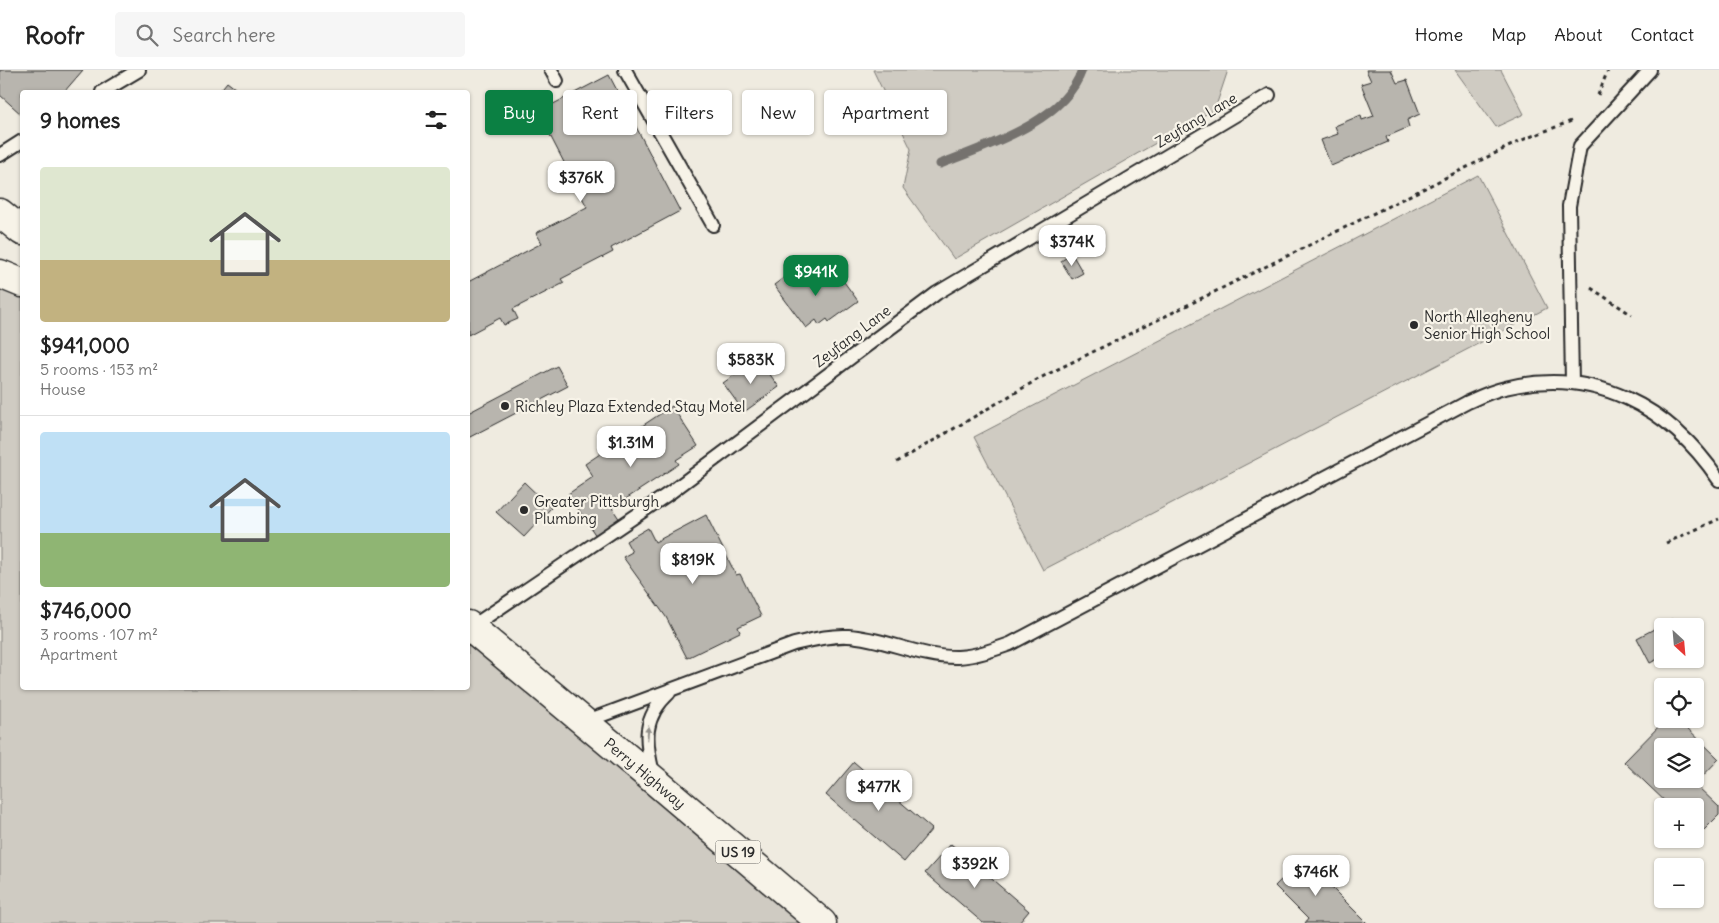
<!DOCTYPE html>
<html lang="en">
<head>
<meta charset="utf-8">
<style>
	:root { --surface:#fff; --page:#f6f6f6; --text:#222; --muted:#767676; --line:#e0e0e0; --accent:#0b8043 }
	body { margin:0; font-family:Delius,sans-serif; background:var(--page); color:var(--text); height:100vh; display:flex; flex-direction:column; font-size:19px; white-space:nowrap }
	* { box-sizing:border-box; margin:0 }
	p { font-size:16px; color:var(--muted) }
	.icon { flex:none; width:28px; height:28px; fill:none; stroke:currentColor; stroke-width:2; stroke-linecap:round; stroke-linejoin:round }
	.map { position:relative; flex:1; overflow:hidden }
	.panel { position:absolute; left:20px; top:20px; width:450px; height:600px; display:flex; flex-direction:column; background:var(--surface); border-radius:5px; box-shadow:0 1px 4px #0004 }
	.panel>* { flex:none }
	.hud { position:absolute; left:485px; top:20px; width:475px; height:45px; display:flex; gap:10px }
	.needle { width:32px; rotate:154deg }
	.buttons { position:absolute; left:1654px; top:548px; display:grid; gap:10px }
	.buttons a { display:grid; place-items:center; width:50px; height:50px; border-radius:5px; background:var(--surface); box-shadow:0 1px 4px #0004; font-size:25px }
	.price { position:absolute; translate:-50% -42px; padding:0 11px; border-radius:10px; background:#fff; color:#222; font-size:16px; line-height:32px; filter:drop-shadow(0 1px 2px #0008) }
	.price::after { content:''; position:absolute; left:50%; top:30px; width:15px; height:11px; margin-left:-8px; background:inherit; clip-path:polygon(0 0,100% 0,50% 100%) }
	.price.on { background:var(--accent); color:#fff }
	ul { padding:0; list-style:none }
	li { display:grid; align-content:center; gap:10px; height:265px; padding:0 20px }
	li+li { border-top:1px solid var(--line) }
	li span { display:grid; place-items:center; height:155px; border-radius:5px; color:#555 }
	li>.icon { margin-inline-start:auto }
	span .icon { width:90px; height:90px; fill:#fffc; stroke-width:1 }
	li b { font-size:21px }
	h2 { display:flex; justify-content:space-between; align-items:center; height:60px; padding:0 20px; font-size:21px }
	.chip { padding:0 18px; border-radius:5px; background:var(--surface); box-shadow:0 1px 4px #0004; font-size:18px; line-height:45px }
	.chip.on { background:var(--accent); color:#fff }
	header { display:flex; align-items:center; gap:30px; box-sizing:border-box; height:70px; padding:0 25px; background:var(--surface); border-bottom:1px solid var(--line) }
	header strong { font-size:24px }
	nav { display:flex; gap:28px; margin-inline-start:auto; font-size:18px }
	.search { width:350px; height:45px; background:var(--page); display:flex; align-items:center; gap:12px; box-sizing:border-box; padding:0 18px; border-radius:5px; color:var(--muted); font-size:19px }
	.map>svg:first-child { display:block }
	.green { fill:#cfcbc2; stroke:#7d7b76 }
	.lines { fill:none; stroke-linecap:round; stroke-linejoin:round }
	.stream { stroke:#74726e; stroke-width:9 }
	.building { fill:#b8b5ae; stroke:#2b2b2b; fill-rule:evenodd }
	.service-casing { stroke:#2b2b2b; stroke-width:16 }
	.trunk-casing { stroke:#2b2b2b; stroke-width:31 }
	.path { stroke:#2b2b2b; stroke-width:3; stroke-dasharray:4 4; stroke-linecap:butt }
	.service { stroke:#f7f3e8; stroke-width:12 }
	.trunk { stroke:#f7f3e8; stroke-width:28 }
	.oneway { fill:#918f8a }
	.poi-dot { fill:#2b2b2b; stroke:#f7f3e8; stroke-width:2 }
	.labels { text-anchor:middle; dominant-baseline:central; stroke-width:4.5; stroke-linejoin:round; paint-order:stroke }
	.shield { fill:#f7f3e8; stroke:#686764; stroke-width:1 }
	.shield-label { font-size:14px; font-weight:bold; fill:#2b2b2b }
	.street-label { font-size:15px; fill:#2b2b2b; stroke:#f7f3e8 }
	.poi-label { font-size:15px; fill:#2b2b2b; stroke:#f7f3e8; text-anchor:start }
</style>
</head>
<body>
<header>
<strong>Roofr</strong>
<div class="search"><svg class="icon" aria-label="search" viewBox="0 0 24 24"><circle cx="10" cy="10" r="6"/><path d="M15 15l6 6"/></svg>Search here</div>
<nav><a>Home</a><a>Map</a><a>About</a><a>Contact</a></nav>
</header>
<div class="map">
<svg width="1719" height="853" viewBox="0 0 1719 853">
	<rect width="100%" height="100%" fill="#efebe0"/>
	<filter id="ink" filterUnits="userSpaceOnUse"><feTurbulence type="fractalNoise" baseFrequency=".02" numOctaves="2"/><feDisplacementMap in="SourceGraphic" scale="10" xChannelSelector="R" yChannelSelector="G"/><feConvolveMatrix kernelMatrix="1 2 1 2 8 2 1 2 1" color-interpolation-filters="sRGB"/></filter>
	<g filter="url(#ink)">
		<g class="green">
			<path d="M 873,0 L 1228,0 L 1215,39 L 954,189 L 903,118 L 911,79 Z"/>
			<path d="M 1455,0 L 1501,0 L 1524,44 L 1496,57 Z"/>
			<path d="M 1478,105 L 1547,238 L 1043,500 L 974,367 Z"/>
			<path d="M 0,204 L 22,213 L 22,618 L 468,618 L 468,555 L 822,853 L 0,853 Z"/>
		</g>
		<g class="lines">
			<path class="stream" d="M 940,94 C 986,76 1064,52 1082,0"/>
		</g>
		<g class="building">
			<path d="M 0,0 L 83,0 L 64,22 L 22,22 L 22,45 L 0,25 Z"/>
			<path d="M 1366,0 L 1391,0 L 1397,13 L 1407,10 L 1420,44 L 1407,50 L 1409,57 L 1386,67 L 1388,72 L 1331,96 L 1321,70 L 1338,64 L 1335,56 L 1361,45 L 1362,50 L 1374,46 L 1361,14 L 1371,11 Z"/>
			<path d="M 609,5 L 680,141 L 611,178 L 613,182 L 561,209 L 564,213 L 513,239 L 518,249 L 504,255 L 500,248 L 468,265 L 468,212 L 542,173 L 536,163 L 587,137 L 538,42 Z"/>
			<path d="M 227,12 L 240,22 L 219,22 Z"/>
			<path d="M 1072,184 L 1083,203 L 1072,209 L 1061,191 Z"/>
			<path d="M 798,197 L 813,218 L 836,201 L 858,231 L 829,252 L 827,249 L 819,255 L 816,250 L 806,258 L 774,215 Z"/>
			<path d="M 758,288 L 779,317 L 744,342 L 723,313 Z"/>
			<path d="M 557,296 L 568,316 L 468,368 L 468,343 Z"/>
			<path d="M 672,336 L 698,376 L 676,390 L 679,394 L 612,438 L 620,450 L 596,466 L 568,424 L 593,407 L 585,394 Z"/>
			<path d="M 524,412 L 551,438 L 524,467 L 496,442 Z"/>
			<path d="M 706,445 L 736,505 L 740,504 L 761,546 L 738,557 L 740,562 L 687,588 L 666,547 L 623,487 L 632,482 L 626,471 L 648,458 L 655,472 Z"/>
			<path d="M 1673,549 L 1677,556 L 1662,556 L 1662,587 L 1650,593 L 1637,568 Z"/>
			<path d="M 1666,649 L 1678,649 L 1719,689 L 1695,714 L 1719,737 L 1719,745 L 1699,765 L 1695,761 L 1695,736 L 1670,736 L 1624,692 ZM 1662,676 L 1695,676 L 1695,709 L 1662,709 Z"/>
			<path d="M 854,692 L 932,759 L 904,792 L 826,725 Z"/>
			<path d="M 951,774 L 1029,841 L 1019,853 L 983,853 L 925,803 Z"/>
			<path d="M 1302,788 L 1367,853 L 1305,853 L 1308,849 L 1275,816 Z"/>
		</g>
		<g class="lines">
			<defs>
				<g id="service">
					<path d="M 551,0 L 557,11"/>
					<path d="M 625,0 L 713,155"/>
					<path d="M 102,22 L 139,0"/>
					<path d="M 0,85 L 22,71"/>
					<path d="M 1572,313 L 1569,136 L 1580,76 L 1650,0"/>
					<path d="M 470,558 L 671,422 L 937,223 L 1269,25"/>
					<path d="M 584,652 L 794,574 C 812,570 830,565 848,566 C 885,568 920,588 958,587 C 976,586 993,580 1010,574 L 1466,333 C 1479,327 1491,321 1505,318 C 1594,296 1670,337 1719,410"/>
					<path d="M 653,703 C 645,671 642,648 669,623"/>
				</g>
				<g id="trunk">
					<path d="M 0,143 L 22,161"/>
					<path d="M 0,204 L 22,213"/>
					<path id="s1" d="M 468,555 L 655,711 L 822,853"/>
				</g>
			</defs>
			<use href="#service" class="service-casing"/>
			<use href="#trunk" class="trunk-casing"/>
			<g class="path">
				<path d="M 1598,25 L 1608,0"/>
				<path d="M 1591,218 L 1632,245"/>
				<path d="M 897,392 L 1040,308 L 1522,70 L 1574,50"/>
				<path d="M 1666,473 L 1719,449"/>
			</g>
			<use href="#service" class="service"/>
			<use href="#trunk" class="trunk"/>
		</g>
		<defs><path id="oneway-solid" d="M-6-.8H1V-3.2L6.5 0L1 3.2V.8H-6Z" transform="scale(1.25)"/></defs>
		<use class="oneway" href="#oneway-solid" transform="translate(648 663) rotate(-84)"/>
	</g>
	<g class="poi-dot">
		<circle cx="1414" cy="255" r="5"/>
		<circle cx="505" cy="336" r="5"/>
		<circle cx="524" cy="440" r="5"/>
	</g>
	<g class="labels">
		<rect class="shield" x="715.5" y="770.5" width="45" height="23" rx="4"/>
		<g class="shield-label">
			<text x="738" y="782">US 19</text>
		</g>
		<g class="street-label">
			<text transform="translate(1196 50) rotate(-31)">Zeyfang Lane</text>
			<text transform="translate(852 266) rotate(-37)">Zeyfang Lane</text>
			<text stroke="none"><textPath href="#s1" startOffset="231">Perry Highway</textPath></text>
		</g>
		<g class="poi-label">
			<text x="1424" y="246">North Allegheny<tspan x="1424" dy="17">Senior High School</tspan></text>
			<text x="515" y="336">Richley Plaza Extended Stay Motel</text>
			<text x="534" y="431">Greater Pittsburgh<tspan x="534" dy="17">Plumbing</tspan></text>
		</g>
	</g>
</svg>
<div class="buttons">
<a><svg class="needle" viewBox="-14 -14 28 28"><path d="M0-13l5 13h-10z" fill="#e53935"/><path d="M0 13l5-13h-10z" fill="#767676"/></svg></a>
<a><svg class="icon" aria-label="locate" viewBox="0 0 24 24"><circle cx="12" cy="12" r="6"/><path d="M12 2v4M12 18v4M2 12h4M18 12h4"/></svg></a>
<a><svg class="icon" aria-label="layers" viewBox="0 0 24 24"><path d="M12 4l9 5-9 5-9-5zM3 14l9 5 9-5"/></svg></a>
<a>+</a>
<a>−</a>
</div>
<b class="price" style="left:581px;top:133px">$376K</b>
<b class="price" style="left:1072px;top:197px">$374K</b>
<b class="price on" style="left:816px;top:227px">$941K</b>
<b class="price" style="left:751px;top:315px">$583K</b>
<b class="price" style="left:631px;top:398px">$1.31M</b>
<b class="price" style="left:693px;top:515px">$819K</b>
<b class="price" style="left:879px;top:742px">$477K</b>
<b class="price" style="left:975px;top:819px">$392K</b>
<b class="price" style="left:1316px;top:827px">$746K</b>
<div class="hud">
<a class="chip on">Buy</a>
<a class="chip">Rent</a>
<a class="chip">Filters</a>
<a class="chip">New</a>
<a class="chip">Apartment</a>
</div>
<section class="panel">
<h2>9 homes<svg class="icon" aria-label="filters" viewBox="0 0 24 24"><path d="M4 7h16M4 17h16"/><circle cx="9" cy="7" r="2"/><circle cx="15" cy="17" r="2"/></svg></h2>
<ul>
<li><span style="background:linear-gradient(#dfe7d0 60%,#c2b280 0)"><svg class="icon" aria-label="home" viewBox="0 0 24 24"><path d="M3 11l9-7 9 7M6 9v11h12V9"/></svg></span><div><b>$941,000</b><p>5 rooms · 153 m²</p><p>House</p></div></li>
<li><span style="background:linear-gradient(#bfe0f5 65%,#8fb573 0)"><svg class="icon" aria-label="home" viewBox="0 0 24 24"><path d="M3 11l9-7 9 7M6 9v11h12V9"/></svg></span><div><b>$746,000</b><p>3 rooms · 107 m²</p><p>Apartment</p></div></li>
</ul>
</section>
</div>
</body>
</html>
